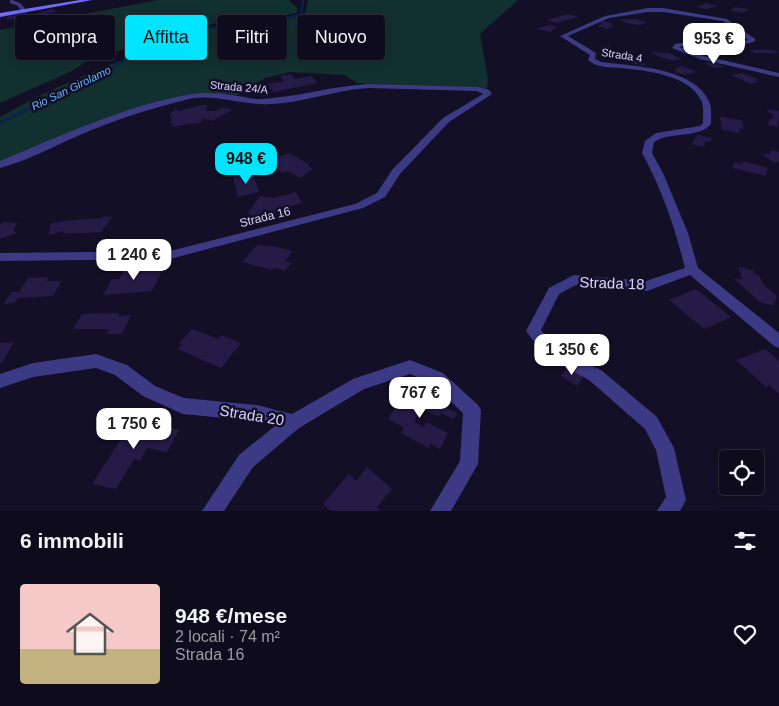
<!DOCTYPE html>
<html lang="it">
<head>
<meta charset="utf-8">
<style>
	:root { --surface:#0e0b1c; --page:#171425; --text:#f1f3f6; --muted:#9b9ba3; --line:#2e2b3b; --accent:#00e5ff }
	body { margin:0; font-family:Helvetica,sans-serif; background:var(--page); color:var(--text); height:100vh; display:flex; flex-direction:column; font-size:19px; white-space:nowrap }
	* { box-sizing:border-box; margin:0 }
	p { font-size:16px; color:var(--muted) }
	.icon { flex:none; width:28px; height:28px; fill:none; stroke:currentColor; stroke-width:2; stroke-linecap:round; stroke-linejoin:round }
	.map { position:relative; height:511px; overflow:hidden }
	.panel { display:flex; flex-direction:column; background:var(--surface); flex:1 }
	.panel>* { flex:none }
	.top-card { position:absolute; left:15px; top:15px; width:500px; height:45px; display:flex; gap:10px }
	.fabs { position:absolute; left:719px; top:450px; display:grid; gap:10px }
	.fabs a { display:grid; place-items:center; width:45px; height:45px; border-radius:5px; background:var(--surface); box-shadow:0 2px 12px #0003,0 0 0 1px var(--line); font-size:25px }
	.price { position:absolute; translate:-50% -42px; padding:0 11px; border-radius:10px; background:#fff; color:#222; font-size:16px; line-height:32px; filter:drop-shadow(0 1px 2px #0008) }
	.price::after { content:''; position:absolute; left:50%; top:30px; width:15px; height:11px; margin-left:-8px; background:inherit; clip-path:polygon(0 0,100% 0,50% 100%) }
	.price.on { background:var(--accent); color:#111 }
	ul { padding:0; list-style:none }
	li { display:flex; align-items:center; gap:15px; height:125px; padding:0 20px }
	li+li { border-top:1px solid var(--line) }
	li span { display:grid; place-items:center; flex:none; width:140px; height:100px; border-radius:5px; color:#555 }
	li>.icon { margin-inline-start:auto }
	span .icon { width:60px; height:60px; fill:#fffc; stroke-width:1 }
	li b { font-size:21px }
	h2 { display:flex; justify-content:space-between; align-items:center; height:60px; padding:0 20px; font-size:21px }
	.tag { padding:0 18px; border-radius:5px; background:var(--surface); box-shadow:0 2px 12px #0003,0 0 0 1px var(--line); font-size:18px; line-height:45px }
	.tag.on { background:var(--accent); color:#111 }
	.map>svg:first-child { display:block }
	.green { fill:#12302f }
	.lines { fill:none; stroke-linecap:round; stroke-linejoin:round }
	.stream-far2 { stroke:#0c2248; stroke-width:2 }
	.stream-far1 { stroke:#0c2248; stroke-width:2.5 }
	.stream { stroke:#0c2248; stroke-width:3 }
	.building { fill:#241b47 }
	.street { fill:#3d3a85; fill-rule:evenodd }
	.secondary { fill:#6f6bff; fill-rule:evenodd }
	.labels { text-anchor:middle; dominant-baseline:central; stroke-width:5; stroke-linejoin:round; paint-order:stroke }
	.far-street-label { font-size:11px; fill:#d9d4ff; stroke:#130f26 }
	.far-water-label { font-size:11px; font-style:italic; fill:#62b6ff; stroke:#130f26 }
	.street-label { font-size:12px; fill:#d9d4ff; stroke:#130f26 }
	.near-street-label { font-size:15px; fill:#d9d4ff; stroke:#130f26 }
</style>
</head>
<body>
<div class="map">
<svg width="779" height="511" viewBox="0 0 779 511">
	<rect width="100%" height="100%" fill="#130f26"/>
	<g class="green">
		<path d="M 158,0 L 289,0 L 298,9 L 296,13 L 260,22 L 218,23 L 163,35 L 133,48 L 98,54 L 72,71 L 0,103 L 0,30 Z"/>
		<path d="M 308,0 L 518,0 L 480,34 L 488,79 L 487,90 L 357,83 L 344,75 L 290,72 L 265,78 L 237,95 L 207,93 L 176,98 L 0,163 L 0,117 C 43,92 90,73 136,54 C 159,45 183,33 208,28 C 244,22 269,28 305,13 Z"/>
	</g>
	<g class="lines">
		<path class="stream-far2" d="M 148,45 C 170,35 195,30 220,26 C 247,22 275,23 301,14 L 303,0"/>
		<path class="stream-far1" d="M 45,101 L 114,67 L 139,49 L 150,44"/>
		<path class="stream" d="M 0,123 L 48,100"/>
	</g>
	<g class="building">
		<path d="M 706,3 L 717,6 L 707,9 L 696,7 Z"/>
		<path d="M 735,7 L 749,9 L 743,13 L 729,11 Z"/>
		<path d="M 52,9 L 57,12 L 41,15 L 37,13 Z"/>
		<path d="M 29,14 L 28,17 L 6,20 L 8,16 Z"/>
		<path d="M 568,14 L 578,17 L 556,23 L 547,20 Z"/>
		<path d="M 621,19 L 636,19 L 648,23 L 640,25 L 625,23 Z"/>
		<path d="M 604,21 L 614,24 L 610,25 L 615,26 L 607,29 L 597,26 L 603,24 L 599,23 Z"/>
		<path d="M 708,22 L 722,26 L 716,27 L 710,25 L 708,26 L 712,27 L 706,28 L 694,25 Z"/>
		<path d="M 548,25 L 557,26 L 550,32 L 536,29 Z"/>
		<path d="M 724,32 L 738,34 L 744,38 L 735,39 L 717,33 Z"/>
		<path d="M 603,46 L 610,46 L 612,54 L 601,51 L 599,47 L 603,48 Z"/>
		<path d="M 757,49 L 773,50 L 779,53 L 756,53 L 750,50 L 760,50 Z"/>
		<path d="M 651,52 L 669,53 L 682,59 L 673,61 L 655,55 Z"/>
		<path d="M 633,57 L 642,59 L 639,62 L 646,64 L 644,66 L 627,62 Z"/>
		<path d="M 713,62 L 724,67 L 714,68 L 704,63 Z"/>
		<path d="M 681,66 L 690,69 L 696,72 L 685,75 L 675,72 L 676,71 L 674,70 Z"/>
		<path d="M 742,73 L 760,80 L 755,81 L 759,82 L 751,84 L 731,75 Z"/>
		<path d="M 291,74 L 295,79 L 311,76 L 318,83 L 273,92 L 267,84 L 284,81 L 280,76 Z"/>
		<path d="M 200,105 L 208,105 L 206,111 L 216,111 L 223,107 L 232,110 L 212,121 L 202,118 L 203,121 L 200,123 L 188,124 L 175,127 L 171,126 L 173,124 L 170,123 L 172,120 L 170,114 L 176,109 L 180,111 Z"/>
		<path d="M 767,109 L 779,111 L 778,127 L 768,125 L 770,118 L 773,119 L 773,114 L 769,113 Z"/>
		<path d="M 720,117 L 742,120 L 744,129 L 739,128 L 740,133 L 722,130 Z"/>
		<path d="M 698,135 L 712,138 L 711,142 L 706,141 L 704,143 L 706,143 L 703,147 L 691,144 Z"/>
		<path d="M 772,150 L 779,152 L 779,162 L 774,163 L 762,154 L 769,154 Z"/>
		<path d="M 289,153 L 310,165 L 308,166 L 313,169 L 300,178 L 287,171 L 283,173 L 271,167 L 277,164 L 273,162 L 279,159 L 276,158 Z"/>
		<path d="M 743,161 L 768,168 L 766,176 L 732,168 L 734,162 L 742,164 Z"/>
		<path d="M 253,174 L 259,192 L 238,197 L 233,178 Z"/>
		<path d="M 296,192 L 302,203 L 281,209 L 280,214 L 265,217 L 247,214 L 260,196 L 274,198 Z"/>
		<path d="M 103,216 L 112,217 L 101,232 L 64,234 L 64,231 L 49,235 L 50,224 L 64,221 L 101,218 Z"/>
		<path d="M 3,222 L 18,223 L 13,229 L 16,233 L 0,239 L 0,225 Z"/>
		<path d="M 258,244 L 268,247 L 269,245 L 293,251 L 285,261 L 291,263 L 285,271 L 274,268 L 272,270 L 242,262 Z"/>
		<path d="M 126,267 L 140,267 L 138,269 L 163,269 L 152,291 L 103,295 L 112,279 L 119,279 Z"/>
		<path d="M 738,267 L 753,270 L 755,274 L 759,275 L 763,284 L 777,296 L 773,306 L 760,302 L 734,279 L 742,279 Z"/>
		<path d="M 48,277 L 46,281 L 62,281 L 53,296 L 18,298 L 14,303 L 3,304 L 12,292 L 19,292 L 28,278 Z"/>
		<path d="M 696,289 L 731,317 L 704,329 L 669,300 Z"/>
		<path d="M 120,313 L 118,316 L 131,315 L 122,334 L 106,334 L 109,329 L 73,329 L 82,314 Z"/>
		<path d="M 192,329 L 218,339 L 221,335 L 241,343 L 221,368 L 178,349 L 182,345 L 179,343 Z"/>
		<path d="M 14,342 L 2,363 L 0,363 L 0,343 Z"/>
		<path d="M 765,349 L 779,361 L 779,394 L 769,385 L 766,387 L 736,360 Z"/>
		<path d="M 567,367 L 584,376 L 577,386 L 561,376 Z"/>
		<path d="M 407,388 L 457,413 L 454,419 L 441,413 L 439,417 L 421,408 L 414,422 L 424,427 L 426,422 L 448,433 L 440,449 L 430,444 L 429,448 L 401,433 L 404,428 L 388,419 Z"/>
		<path d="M 136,416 L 156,420 L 153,425 L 179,430 L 167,452 L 147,448 L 140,461 L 134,459 L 116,489 L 92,484 Z"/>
		<path d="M 367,467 L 392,489 L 377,507 L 381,511 L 331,511 L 323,504 L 349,474 L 356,481 Z"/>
	</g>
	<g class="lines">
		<g class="street">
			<path d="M 10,0 C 17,0 25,5 26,13 L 22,13 L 18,6 L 10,3 Z"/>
			<path d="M 648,8 L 663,8 L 727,19 L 755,39 L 755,41 C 731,51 703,40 679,47 L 704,56 L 779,73 L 779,77 L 700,59 L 672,48 L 675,44 C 699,39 725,47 748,40 L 723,21 L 716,20 L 663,12 L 648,12 L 609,18 L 568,36 L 596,53 L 595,59 L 601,62 C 632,66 693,67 709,101 C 712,108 711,117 711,124 C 699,139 670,131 654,142 L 652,153 L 663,173 L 688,233 L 698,268 L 779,333 L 779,348 L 774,346 L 690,275 L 647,291 L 576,285 L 559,294 L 541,330 L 555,348 L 601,370 L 657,417 L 674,448 L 686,500 L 680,511 L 657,511 L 666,497 L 656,450 L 645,429 L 589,380 L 545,356 L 526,331 L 549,288 L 574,275 L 646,281 L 685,268 C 675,228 662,189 642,153 L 645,141 L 656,133 L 700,126 L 703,123 C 703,116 704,107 701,100 C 688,74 646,71 621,68 C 609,67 597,68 588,60 L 590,55 L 560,36 L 605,16 Z"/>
			<path d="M 368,84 L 478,87 L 489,90 L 492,94 L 449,122 L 400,174 L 385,197 L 363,208 L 170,259 L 0,261 L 0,253 L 170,251 L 355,204 L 377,193 L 392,170 L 443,118 L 483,94 L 477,91 L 368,88 C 332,90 296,106 260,104 C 234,103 211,93 185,100 C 149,109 114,120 80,135 C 54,146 27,161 0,168 L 0,161 C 58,137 125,106 187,95 C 202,92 217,93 232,95 C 242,96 253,100 262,99 C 298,97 332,86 368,84 Z"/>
			<path d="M 96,354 L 127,365 L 155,386 L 184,398 L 257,405 L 292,414 L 353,379 L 410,360 L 443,373 L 478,405 L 481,410 L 478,464 L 451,511 L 430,511 L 460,461 L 463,413 L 431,383 L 410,374 L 364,389 L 299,428 L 253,467 L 224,511 L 202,511 L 239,455 L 275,426 L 257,421 L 183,414 L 143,396 L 115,375 L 96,368 L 33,377 L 0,388 L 0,374 L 33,363 Z"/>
		</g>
		<path class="secondary" d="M 80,0 L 92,0 L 0,17 L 0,13 Z"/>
	</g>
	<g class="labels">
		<g class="far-street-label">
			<text transform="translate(622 55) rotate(9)">Strada 4</text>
			<text transform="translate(239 87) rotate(5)">Strada 24/A</text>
		</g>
		<g class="far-water-label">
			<text transform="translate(71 88) rotate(-26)">Rio San Girolamo</text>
		</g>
		<g class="street-label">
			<text transform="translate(265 217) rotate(-14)">Strada 16</text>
		</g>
		<g class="near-street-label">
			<text transform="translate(612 283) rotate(2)">Strada 18</text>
			<text transform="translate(252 415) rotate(9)">Strada 20</text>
		</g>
	</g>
</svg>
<div class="fabs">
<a><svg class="icon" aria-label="locate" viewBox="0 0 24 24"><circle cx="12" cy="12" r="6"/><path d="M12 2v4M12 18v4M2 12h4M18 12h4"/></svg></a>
</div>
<b class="price" style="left:714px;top:65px">953 €</b>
<b class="price on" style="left:246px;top:185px">948 €</b>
<b class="price" style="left:134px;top:281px">1 240 €</b>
<b class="price" style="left:572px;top:376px">1 350 €</b>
<b class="price" style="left:420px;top:419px">767 €</b>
<b class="price" style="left:134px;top:450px">1 750 €</b>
<div class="top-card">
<a class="tag">Compra</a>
<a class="tag on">Affitta</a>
<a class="tag">Filtri</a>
<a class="tag">Nuovo</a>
</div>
</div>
<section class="panel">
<h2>6 immobili<svg class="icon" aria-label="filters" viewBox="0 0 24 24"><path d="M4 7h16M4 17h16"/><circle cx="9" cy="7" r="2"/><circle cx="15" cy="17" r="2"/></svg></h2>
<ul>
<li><span style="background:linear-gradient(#f6c9c9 65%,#c2b280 0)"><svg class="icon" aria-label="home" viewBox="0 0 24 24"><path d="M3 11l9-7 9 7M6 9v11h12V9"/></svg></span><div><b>948 €/mese</b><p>2 locali · 74 m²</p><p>Strada 16</p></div><svg class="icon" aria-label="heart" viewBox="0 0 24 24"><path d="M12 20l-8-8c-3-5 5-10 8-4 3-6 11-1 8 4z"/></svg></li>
</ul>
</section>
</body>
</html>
